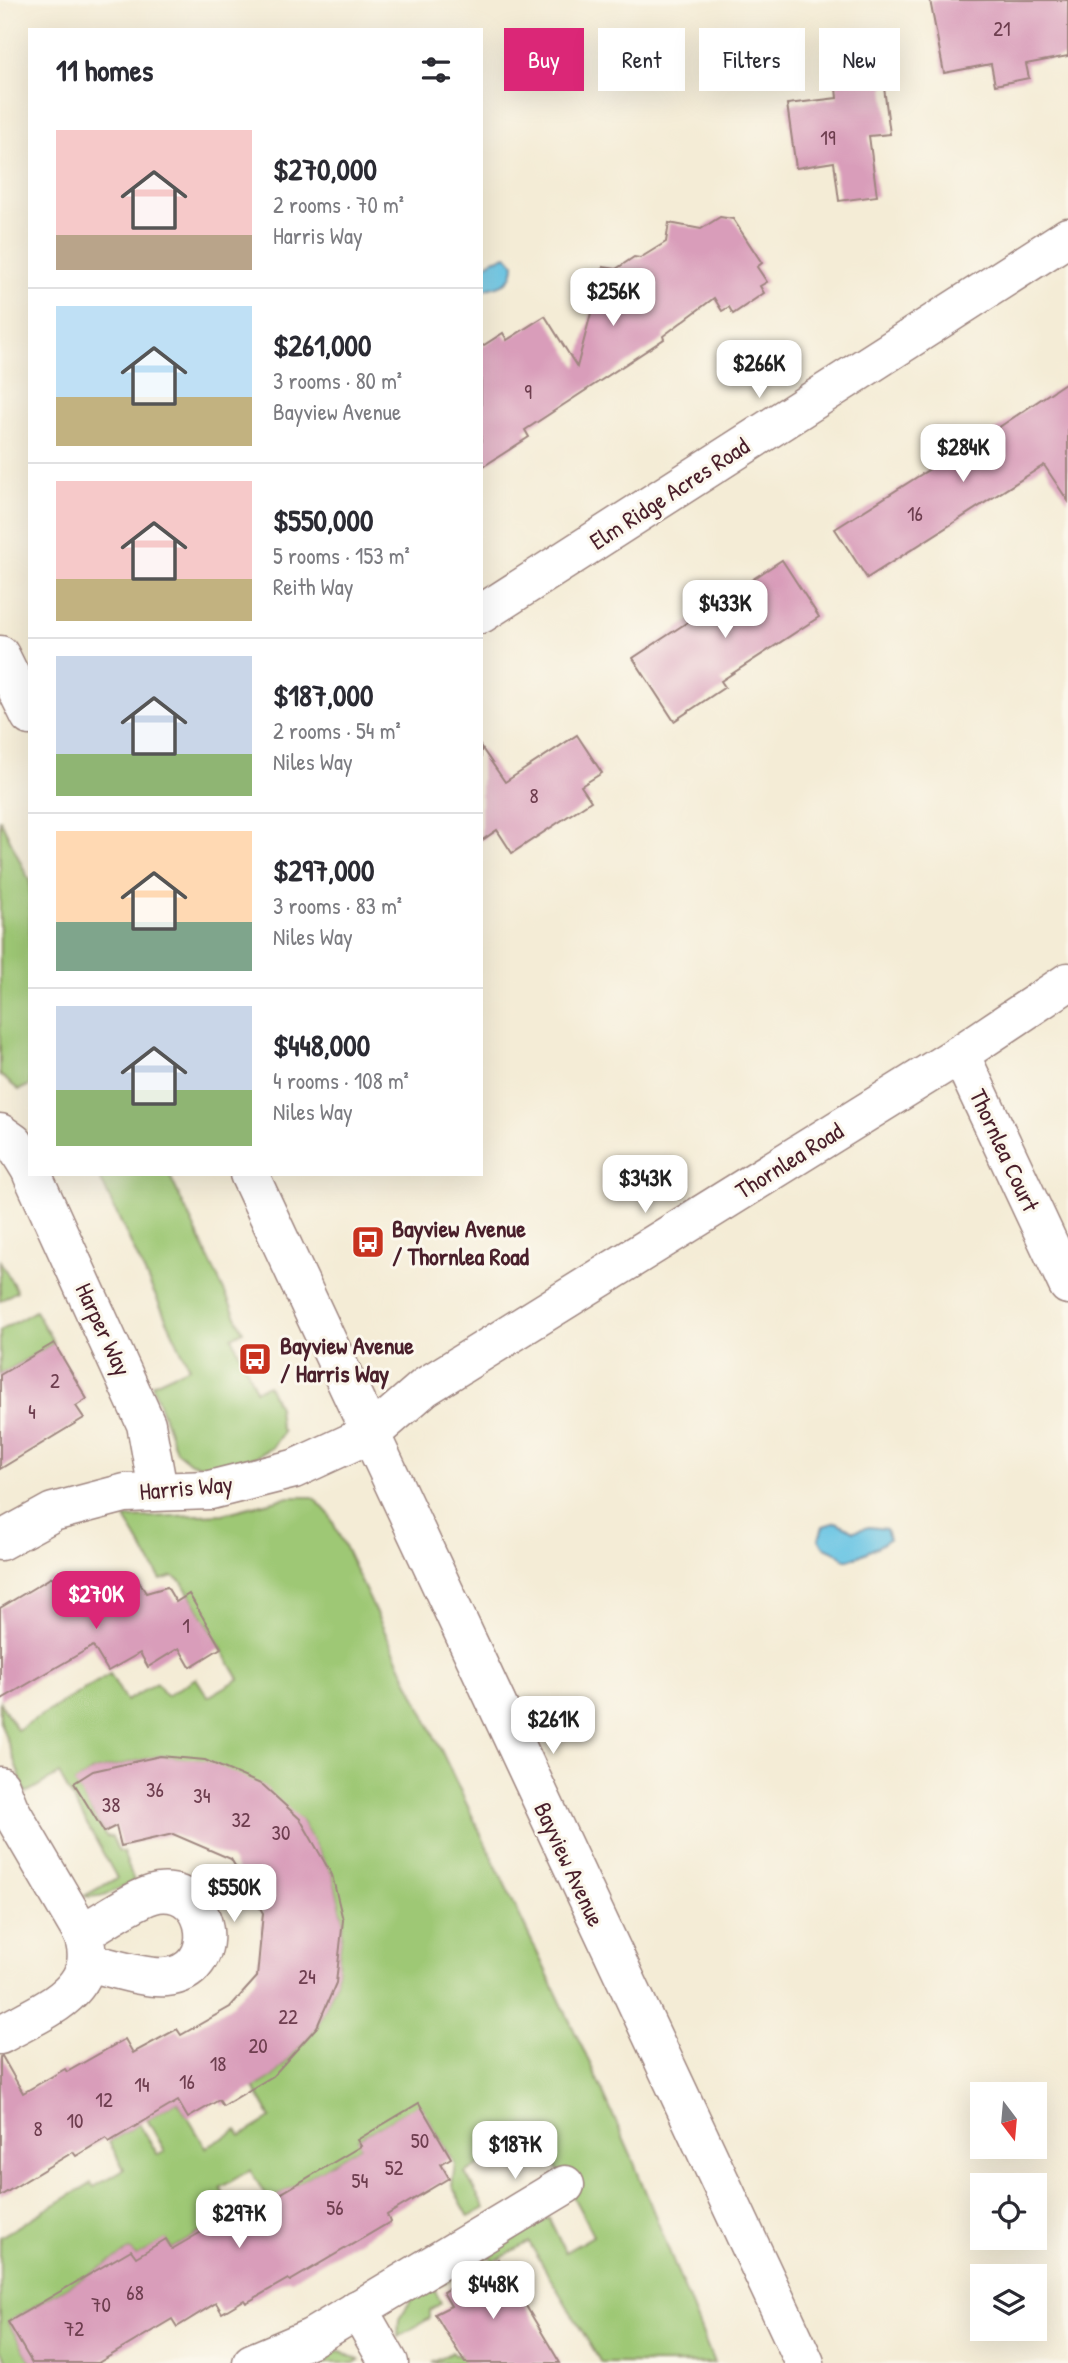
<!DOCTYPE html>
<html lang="en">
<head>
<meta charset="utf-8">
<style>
	:root { --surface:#fff; --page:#f2f2f3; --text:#2b2b33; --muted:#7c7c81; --line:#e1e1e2; --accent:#db2777 }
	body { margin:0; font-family:"Patrick Hand",sans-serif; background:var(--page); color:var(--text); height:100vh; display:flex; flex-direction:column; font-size:26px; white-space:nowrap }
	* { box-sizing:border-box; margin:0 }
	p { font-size:23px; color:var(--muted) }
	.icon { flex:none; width:38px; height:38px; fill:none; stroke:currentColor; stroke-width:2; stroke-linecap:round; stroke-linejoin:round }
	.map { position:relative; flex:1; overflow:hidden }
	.details { position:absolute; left:28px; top:28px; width:455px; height:1148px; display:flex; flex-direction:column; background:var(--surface); border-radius:0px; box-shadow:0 7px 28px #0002 }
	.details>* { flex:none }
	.guide { position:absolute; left:504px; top:28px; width:458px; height:63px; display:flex; gap:14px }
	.needle { width:46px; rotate:164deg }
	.controls { position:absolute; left:970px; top:2082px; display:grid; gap:14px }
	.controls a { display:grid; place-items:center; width:77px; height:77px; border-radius:0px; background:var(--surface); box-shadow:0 7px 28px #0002; font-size:35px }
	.price { position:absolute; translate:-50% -60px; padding:0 16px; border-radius:14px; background:#fff; color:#222; font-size:23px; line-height:46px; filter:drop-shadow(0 2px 4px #0008) }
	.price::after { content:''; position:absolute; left:50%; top:42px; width:21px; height:16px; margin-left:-10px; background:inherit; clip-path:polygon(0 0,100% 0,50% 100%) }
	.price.selected { background:var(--accent); color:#fff }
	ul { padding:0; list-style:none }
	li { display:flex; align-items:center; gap:21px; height:175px; padding:0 28px }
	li+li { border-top:2px solid var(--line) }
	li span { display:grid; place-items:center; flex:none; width:196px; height:140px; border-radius:0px; color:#555 }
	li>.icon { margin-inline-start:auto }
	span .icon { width:84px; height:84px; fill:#fffc; stroke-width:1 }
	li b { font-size:30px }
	h2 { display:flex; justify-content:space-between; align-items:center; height:84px; padding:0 28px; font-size:30px }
	.chip { padding:0 24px; border-radius:0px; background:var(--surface); box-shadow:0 7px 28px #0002; font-size:24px; line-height:63px }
	.chip.selected { background:var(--accent); color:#fff }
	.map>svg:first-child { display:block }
	.green { fill:#9ec874; stroke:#747450; stroke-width:2 }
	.water { fill:#65c3e3; stroke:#587187; stroke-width:2 }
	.building { fill:#d99dba }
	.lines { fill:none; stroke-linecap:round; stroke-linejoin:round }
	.minor-casing { stroke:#9f8680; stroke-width:41 }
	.major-casing { stroke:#9f8680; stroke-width:41 }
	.minor { stroke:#fff; stroke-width:38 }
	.major { stroke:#fff; stroke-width:38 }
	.labels { text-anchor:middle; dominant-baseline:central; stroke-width:6; stroke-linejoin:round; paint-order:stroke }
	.number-label { font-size:21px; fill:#6e3e4f }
	.street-label { font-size:24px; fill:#4a1f2b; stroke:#fbf7ec }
	.poi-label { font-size:24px; font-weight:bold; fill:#4a1f2b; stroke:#fbf7ec; text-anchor:start }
</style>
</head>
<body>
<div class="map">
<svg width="1068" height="2363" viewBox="0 0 1068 2363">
	<rect width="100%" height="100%" fill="#fbf7ec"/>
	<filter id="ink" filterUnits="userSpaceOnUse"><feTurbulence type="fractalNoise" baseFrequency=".0143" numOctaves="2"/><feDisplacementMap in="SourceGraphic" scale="14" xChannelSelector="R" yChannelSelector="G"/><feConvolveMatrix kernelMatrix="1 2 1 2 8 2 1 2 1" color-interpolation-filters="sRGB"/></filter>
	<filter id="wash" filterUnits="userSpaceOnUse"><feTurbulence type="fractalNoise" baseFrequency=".00686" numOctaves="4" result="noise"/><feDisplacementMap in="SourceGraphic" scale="28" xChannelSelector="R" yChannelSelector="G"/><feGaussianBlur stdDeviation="1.57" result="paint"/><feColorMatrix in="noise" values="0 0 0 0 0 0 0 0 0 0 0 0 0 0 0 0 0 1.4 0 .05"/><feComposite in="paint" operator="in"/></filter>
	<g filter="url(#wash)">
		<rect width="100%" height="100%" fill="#f4ecd6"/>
		<g class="green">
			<path d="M 0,819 L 30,882 L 30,1085 L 19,1090 L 0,1075 Z"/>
			<path d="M 98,1174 L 169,1174 L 243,1331 L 232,1337 L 256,1390 L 268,1385 L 278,1407 L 280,1427 L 283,1432 L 272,1448 L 255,1457 L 207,1466 L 191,1463 L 176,1451 L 152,1384 L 189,1367 Z"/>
			<path d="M 0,1261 L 17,1291 L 0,1301 Z"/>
			<path d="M 35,1311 L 54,1343 L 0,1375 L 0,1331 Z"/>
			<path d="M 289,1497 L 313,1497 L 329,1514 L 591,2066 L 632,2158 L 714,2363 L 601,2363 L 529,2242 L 494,2262 L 490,2256 L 434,2289 L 441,2303 L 430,2311 L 430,2318 L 398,2337 L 399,2319 L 412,2299 L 549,2218 L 565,2252 L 593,2236 C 577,2200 555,2168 538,2132 L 465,2173 L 485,2208 L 469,2217 L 452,2186 L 455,2164 L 419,2104 L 358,2139 L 361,2146 L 269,2201 L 250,2170 L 220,2188 L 236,2216 L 205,2234 L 203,2231 L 172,2249 L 166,2240 L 136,2257 L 131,2250 L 8,2322 L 32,2363 L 8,2363 L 0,2350 L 0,2237 L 91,2183 L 94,2187 L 124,2169 L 109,2142 L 139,2124 L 158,2155 L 165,2151 L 147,2119 L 178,2101 L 206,2148 L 237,2130 L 241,2136 L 271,2118 L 254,2088 L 273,2076 L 317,2027 L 336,1983 L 343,1920 L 332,1875 L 300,1819 L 205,1761 L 160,1756 L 93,1771 L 75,1783 L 106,1836 L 112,1837 L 118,1851 L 123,1852 L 134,1881 C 118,1889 102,1900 84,1896 L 117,1878 L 59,1774 L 26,1793 L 0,1721 L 0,1702 L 17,1730 L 110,1674 L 126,1701 L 157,1683 L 166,1696 L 196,1678 L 208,1697 L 239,1679 L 182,1582 L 173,1576 L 161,1580 L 125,1518 L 223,1514 Z"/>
			<path d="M 331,2351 L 341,2351 L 359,2360 L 354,2363 L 304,2363 Z"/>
			<path d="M 452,2352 L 454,2355 L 462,2355 L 477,2363 L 432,2363 Z"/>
		</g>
		<g class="water">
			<path d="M 507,256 L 514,264 C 514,286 497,285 481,291 L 481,268 L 493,260 Z"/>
			<path d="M 836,1522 L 854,1531 L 869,1527 L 886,1529 L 889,1539 C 882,1545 852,1561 845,1559 C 841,1557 839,1554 836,1552 C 828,1548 823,1548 819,1539 L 823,1526 Z"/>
		</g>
		<g id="blocks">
			<g class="building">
				<path d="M 930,0 L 1068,0 L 1068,56 L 1026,64 L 1029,78 L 995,85 L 991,64 L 944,73 Z"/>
				<path d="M 882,72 L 890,134 L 869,136 L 877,196 L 839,201 L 834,162 L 796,168 L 787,104 L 837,98 L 835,78 Z"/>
				<path d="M 720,217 L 733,219 L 762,263 L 757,267 L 767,282 L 760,286 L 764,293 L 733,314 L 729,307 L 722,311 L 714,298 L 663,336 L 664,339 L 525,430 L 529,437 L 481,468 L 481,347 L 503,333 L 507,340 L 545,316 L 577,367 L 603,267 L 616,269 L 634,257 L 640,258 L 666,242 L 669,223 L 701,229 Z"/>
				<path d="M 1068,381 L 1068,501 L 1044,465 L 867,578 L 835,529 L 963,448 L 965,450 Z"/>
				<path d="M 782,560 L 819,617 L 721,681 L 725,687 L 674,721 L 633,658 Z"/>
				<path d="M 577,735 L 602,773 L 581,786 L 591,801 L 512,853 L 497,830 L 481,841 L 481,747 L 505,782 Z"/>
				<path d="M 54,1343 L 87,1399 L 76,1406 L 84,1418 L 0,1469 L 0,1375 Z"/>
				<path d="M 52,1577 L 67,1602 L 86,1590 L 95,1605 L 138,1580 L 146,1593 L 167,1587 L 176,1602 L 189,1594 L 221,1648 L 190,1667 L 179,1648 L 148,1667 L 140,1653 L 108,1671 L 93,1646 L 0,1700 L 0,1608 Z"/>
				<path d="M 160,1756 L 205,1760 L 263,1785 L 300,1819 L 332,1875 L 343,1920 L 336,1983 L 317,2027 L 273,2076 L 223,2106 L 219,2100 L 188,2118 L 178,2101 L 109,2142 L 106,2138 L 76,2156 L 73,2152 L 0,2196 L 0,2057 L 2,2056 L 23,2093 L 65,2069 L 67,2072 L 125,2039 L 133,2053 L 177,2029 L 181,2035 L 230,2007 L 257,1977 L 263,1913 L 231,1859 L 173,1834 L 121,1846 L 116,1826 L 104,1832 L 74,1783 L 93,1771 Z"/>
				<path d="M 419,2103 L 451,2158 L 441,2164 L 449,2178 L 387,2215 L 390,2222 L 290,2281 L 288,2279 L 246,2303 L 244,2300 L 222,2313 L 216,2303 L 177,2327 L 172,2319 L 98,2363 L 32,2363 L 8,2322 L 131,2250 L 136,2257 L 166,2239 L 172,2249 L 203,2231 L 205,2234 L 236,2216 L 238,2219 L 361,2146 L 357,2140 Z"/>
				<path d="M 498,2259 L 535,2321 L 560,2363 L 465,2363 L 444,2329 L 435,2314 L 451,2306 L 443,2292 Z"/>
			</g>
		</g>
	</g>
	<g filter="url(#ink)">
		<use href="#blocks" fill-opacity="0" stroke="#9f8680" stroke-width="2"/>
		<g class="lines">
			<defs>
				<g id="minor">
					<path d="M 481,614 L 1068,237"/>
					<path d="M 960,1054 L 1068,1285"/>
					<path d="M 0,1133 L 14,1143 L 30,1169"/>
					<path d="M 32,1174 L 146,1424 L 158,1490"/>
					<path d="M 0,1541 L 53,1512 L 125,1493 L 210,1490 L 294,1469 L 372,1433 L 425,1387 L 960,1054 L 1068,982"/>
					<path d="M 0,1786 L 9,1808 L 82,1933 C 105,1991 39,2012 0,2035"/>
					<path d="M 82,1933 C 101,1923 138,1896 158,1893 C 213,1886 223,1972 166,1977 C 144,1979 110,1967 87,1962"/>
					<path d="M 358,2309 L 389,2363"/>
					<path d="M 252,2363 L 311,2338 L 565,2185"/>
				</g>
				<g id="major">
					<path d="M 0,655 L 30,716"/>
					<path d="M 249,1174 C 437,1569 617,1968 805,2363"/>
				</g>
			</defs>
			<use href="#minor" class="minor-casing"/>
			<use href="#major" class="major-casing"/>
			<use href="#minor" class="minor"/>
			<use href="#major" class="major"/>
		</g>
	</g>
	<defs>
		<symbol id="bus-square" viewBox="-11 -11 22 22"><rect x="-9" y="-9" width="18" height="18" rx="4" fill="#c8321e" stroke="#fbf7ec"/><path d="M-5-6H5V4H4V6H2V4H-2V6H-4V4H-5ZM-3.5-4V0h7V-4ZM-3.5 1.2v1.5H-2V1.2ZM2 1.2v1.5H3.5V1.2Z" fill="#fff"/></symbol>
	</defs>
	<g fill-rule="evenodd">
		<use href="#bus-square" x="349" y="1223" width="38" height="38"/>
		<use href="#bus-square" x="236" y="1340" width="38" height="38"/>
	</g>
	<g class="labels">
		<g class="number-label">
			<text x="1002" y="28">21</text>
			<text x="828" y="137">19</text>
			<text x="528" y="391">9</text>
			<text x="915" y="513">16</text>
			<text x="534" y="795">8</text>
			<text x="55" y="1380">2</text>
			<text x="32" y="1411">4</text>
			<text x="186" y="1625">1</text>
			<text x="155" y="1789">36</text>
			<text x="202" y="1795">34</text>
			<text x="111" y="1804">38</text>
			<text x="241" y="1819">32</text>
			<text x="281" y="1832">30</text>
			<text x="307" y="1976">24</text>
			<text x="288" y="2016">22</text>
			<text x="258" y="2045">20</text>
			<text x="218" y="2063">18</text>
			<text x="187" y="2081">16</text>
			<text x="142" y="2084">14</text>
			<text x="104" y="2099">12</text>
			<text x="75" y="2120">10</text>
			<text x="38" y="2128">8</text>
			<text x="420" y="2140">50</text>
			<text x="394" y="2167">52</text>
			<text x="360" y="2180">54</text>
			<text x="335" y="2207">56</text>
			<text x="135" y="2292">68</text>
			<text x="101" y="2304">70</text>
			<text x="74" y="2328">72</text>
		</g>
		<g class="street-label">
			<text transform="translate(669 493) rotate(-33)">Elm Ridge Acres Road</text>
			<text transform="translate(1005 1150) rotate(65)">Thornlea Court</text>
			<text transform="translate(789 1160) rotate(-32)">Thornlea Road</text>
			<text transform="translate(104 1329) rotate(65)">Harper Way</text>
			<text transform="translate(186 1487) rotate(-5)">Harris Way</text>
			<text transform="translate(570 1864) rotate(65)">Bayview Avenue</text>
		</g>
		<g class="poi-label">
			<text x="392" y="1228">Bayview Avenue<tspan x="392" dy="28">/ Thornlea Road</tspan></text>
			<text x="280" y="1345">Bayview Avenue<tspan x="280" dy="28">/ Harris Way</tspan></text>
		</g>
	</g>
</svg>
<div class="controls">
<a><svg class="needle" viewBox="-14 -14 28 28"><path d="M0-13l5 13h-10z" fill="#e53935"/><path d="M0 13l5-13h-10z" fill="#7c7c81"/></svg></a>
<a><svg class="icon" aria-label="locate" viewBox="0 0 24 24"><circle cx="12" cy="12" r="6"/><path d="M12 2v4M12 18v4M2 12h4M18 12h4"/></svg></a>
<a><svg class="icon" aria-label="layers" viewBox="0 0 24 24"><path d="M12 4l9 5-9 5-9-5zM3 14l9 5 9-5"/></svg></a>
</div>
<b class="price" style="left:613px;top:328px">$256K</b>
<b class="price" style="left:759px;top:400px">$266K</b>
<b class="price" style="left:963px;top:484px">$284K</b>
<b class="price" style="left:725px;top:640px">$433K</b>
<b class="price" style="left:645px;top:1215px">$343K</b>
<b class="price selected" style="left:96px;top:1631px">$270K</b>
<b class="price" style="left:553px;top:1756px">$261K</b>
<b class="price" style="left:234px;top:1924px">$550K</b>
<b class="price" style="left:515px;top:2181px">$187K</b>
<b class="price" style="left:239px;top:2250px">$297K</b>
<b class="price" style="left:493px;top:2321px">$448K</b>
<div class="guide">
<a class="chip selected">Buy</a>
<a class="chip">Rent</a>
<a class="chip">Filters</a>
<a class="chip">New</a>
</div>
<section class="details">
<h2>11 homes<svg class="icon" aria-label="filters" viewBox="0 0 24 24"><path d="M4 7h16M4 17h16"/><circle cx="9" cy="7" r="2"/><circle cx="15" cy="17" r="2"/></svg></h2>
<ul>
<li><span style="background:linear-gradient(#f6c9c9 75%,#b9a48a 0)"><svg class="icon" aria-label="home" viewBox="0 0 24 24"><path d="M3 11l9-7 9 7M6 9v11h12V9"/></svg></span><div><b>$270,000</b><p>2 rooms · 70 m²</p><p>Harris Way</p></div></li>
<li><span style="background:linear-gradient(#bfe0f5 65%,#c2b280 0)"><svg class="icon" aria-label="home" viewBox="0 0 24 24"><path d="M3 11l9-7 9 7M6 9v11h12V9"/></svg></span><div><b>$261,000</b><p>3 rooms · 80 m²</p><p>Bayview Avenue</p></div></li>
<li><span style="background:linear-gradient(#f6c9c9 70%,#c2b280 0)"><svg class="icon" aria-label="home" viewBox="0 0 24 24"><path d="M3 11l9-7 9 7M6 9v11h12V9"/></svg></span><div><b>$550,000</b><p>5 rooms · 153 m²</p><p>Reith Way</p></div></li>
<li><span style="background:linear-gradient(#c9d6e8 70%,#8fb573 0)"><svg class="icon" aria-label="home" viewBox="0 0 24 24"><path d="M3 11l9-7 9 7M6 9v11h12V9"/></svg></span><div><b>$187,000</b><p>2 rooms · 54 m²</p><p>Niles Way</p></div></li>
<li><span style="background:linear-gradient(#ffd9b3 65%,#7fa58c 0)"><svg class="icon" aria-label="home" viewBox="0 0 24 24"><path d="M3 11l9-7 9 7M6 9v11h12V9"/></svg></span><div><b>$297,000</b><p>3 rooms · 83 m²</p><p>Niles Way</p></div></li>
<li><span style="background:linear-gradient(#c9d6e8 60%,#8fb573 0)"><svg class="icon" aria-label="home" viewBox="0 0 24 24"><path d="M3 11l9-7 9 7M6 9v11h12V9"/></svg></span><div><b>$448,000</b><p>4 rooms · 108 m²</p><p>Niles Way</p></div></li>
</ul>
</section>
</div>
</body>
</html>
